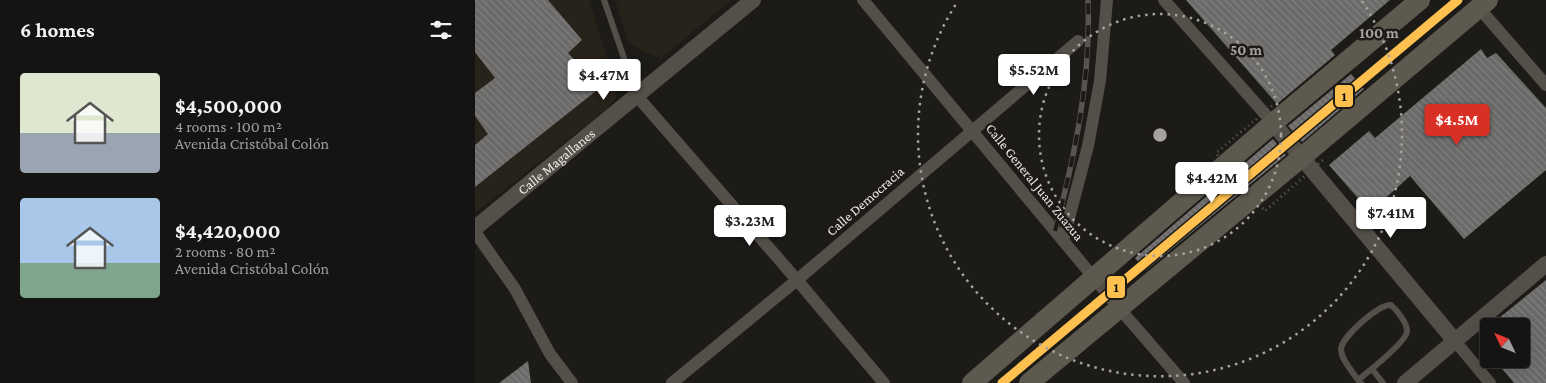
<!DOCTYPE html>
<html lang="en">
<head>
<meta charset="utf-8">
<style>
	:root { --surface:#161412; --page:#232120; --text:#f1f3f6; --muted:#9e9e9f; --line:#353332; --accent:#d93025 }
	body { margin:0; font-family:"Crimson Pro",serif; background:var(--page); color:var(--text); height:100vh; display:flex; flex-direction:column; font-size:19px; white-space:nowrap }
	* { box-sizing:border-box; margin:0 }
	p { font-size:16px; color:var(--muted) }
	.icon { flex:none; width:28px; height:28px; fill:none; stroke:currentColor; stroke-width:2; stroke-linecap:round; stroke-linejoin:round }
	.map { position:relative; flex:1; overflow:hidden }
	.drawer { display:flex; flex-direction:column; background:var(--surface); width:475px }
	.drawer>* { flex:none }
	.needle { width:32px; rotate:313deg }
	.buttons { position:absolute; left:1005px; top:318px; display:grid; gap:10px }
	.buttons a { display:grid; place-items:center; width:50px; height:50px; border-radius:5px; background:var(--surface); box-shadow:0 5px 20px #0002,0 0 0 1px var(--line); font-size:25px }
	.price { position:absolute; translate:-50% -42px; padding:0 11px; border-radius:5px; background:#fff; color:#222; font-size:16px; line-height:32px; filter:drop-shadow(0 1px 2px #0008) }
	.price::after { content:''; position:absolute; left:50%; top:30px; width:15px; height:11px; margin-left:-8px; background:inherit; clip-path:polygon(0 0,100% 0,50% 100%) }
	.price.active { background:var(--accent); color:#fff }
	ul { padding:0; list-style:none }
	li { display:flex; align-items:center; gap:15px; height:125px; padding:0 20px }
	li span { display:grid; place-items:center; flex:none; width:140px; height:100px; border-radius:5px; color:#555 }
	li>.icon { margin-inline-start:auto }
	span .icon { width:60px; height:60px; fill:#fffc; stroke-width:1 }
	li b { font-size:21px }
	h2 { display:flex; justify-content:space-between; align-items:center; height:60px; padding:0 20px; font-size:21px }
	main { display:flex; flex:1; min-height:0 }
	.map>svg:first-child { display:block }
	.built { fill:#27221a }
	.building { fill:url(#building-back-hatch) }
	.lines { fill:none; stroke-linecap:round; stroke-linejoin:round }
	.service { stroke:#544f49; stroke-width:6 }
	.minor { stroke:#544f49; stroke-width:12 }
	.tertiary { stroke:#544f49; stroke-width:16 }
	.primary { stroke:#5e594f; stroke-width:20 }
	.rail-casing { stroke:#585550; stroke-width:5.5 }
	.rail { stroke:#1e1b17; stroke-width:4; stroke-dasharray:11; stroke-linecap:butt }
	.path-bridge { stroke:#5e5c57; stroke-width:3; stroke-dasharray:1 4; stroke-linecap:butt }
	.metro-1-casing { stroke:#1e1b17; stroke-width:12 }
	.metro-1 { stroke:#fec04f; stroke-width:9 }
	.ring { fill:none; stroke:#a5a3a0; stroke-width:2.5; stroke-dasharray:2.5 5 }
	.labels { text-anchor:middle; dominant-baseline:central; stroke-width:5; stroke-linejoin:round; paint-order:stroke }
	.street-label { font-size:14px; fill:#eeece9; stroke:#1e1b17 }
	.centre { fill:#a5a3a0; stroke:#1e1b17; stroke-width:2.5 }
	.ring-label { font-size:15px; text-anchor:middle; font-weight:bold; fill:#a5a3a0; stroke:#1e1b17; stroke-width:5; stroke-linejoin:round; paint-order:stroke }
	.line-badge { stroke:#1e1b17; stroke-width:2 }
	.pale-badge-label { font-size:14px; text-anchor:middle; font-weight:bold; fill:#111 }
</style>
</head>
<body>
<main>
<section class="drawer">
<h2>6 homes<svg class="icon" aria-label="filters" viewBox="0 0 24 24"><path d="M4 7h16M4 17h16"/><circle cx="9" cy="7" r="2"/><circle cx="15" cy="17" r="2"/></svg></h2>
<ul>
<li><span style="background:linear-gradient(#dfe7d0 60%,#9aa5b1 0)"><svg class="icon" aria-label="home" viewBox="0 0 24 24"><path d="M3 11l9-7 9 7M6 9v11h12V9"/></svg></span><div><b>$4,500,000</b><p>4 rooms · 100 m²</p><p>Avenida Cristóbal Colón</p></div></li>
<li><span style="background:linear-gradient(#a9c7e8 65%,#7fa58c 0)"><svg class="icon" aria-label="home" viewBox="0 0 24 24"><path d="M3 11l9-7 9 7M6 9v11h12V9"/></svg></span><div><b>$4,420,000</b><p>2 rooms · 80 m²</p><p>Avenida Cristóbal Colón</p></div></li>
</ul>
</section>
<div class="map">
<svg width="1071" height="383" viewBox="0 0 1071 383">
	<defs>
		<pattern id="building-back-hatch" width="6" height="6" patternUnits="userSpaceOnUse" patternTransform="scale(1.25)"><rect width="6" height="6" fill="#6c6a69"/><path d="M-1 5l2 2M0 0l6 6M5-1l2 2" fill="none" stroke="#817f7e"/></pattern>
	</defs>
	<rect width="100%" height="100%" fill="#1d1b18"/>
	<g class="built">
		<path d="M 0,0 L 114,0 L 141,88 L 141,97 L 132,109 L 0,213 Z"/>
		<path d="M 140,0 L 256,0 L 185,59 L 154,44 Z"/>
	</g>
	<g class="building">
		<path d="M 0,0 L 73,0 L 107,40 L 93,53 L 126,87 L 0,187 L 0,145 L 13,134 L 0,116 L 0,93 L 20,78 L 0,52 Z"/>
		<path d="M 711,0 L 915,0 L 856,50 L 860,55 L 802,104 Z"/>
		<path d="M 1006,49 L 1012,58 L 1021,53 L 1071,108 L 1071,170 L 989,239 L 935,176 L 895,212 L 854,165 L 894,131 L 900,138 Z"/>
		<path d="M 876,74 L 889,89 L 827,142 L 813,126 Z"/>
		<path d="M 798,139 L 811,155 L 670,271 L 660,258 Z"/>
		<path d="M 1071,280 L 1071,383 L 1039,383 L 1019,359 L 1046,359 L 1046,326 L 1014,326 Z"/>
		<path d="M 53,361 L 56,383 L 24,383 Z"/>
	</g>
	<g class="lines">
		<g class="service">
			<path d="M 129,0 L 161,93"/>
			<path d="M 897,369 L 908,383"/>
			<path d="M 883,380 C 893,372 930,343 932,332 C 933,324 922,310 916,305 C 905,303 865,338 866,350 C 867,361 878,372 883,380 L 886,383"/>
		</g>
		<g class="minor">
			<path d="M 388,0 L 644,308 L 709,383"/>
			<path d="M 689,0 L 798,123"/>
			<path d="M 1004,8 L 1071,85"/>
			<path d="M 161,95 L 322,280 L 409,383"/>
			<path d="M 0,232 L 40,289 L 75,354 L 97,383"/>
			<path d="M 588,241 L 613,146 L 625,81 L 632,0"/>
			<path d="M 980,341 L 1015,383"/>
			<path d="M 197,383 L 322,280 L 603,41"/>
		</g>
		<g class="tertiary">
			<path d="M 798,123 L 980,341"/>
			<path id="s1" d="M 0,228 L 278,0"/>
			<path d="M 930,383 L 1071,264"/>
		</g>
		<g class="primary">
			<path d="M 497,383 L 798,123 L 945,0"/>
			<path d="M 554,383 L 827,157 L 1013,0"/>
		</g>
		<defs>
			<path id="rail" d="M 580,231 C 600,155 616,79 613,0"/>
		</defs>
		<use href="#rail" class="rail-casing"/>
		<use href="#rail" class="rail"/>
		<path class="path-bridge" d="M 797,106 L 741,153 L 790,211 L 849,159"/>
		<defs>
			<path id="metro-1" d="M 527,383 L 983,0"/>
		</defs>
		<use href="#metro-1" class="metro-1-casing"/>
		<use href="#metro-1" class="metro-1"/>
	</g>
	<g class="ring">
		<circle cx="685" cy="135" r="121"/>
		<path d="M887 1A242 242 0 1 1 483 1"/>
	</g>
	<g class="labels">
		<g class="street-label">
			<text stroke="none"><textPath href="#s1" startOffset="105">Calle Magallanes</textPath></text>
			<text transform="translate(560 182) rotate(51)">Calle General Juan Zuazua</text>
			<text transform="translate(390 201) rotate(-41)">Calle Democracia</text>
		</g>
	</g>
	<circle cx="685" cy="135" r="8" class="centre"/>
	<g class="ring-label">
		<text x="904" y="38">100 m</text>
		<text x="771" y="55">50 m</text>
	</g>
	<g class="line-badge">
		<rect x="859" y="84" width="20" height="24" rx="5" fill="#fec04f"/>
		<rect x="631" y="275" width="20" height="24" rx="5" fill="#fec04f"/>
	</g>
	<g class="pale-badge-label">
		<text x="869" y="101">1</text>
		<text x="641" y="292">1</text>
	</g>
</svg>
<div class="buttons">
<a><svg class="needle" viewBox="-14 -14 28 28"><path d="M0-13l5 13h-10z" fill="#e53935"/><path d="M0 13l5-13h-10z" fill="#9e9e9f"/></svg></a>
</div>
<b class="price" style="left:559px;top:96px">$5.52M</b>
<b class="price" style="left:129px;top:101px">$4.47M</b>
<b class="price active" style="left:982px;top:146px">$4.5M</b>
<b class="price" style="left:737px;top:204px">$4.42M</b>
<b class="price" style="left:916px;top:239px">$7.41M</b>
<b class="price" style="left:275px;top:247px">$3.23M</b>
</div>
</main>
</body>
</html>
